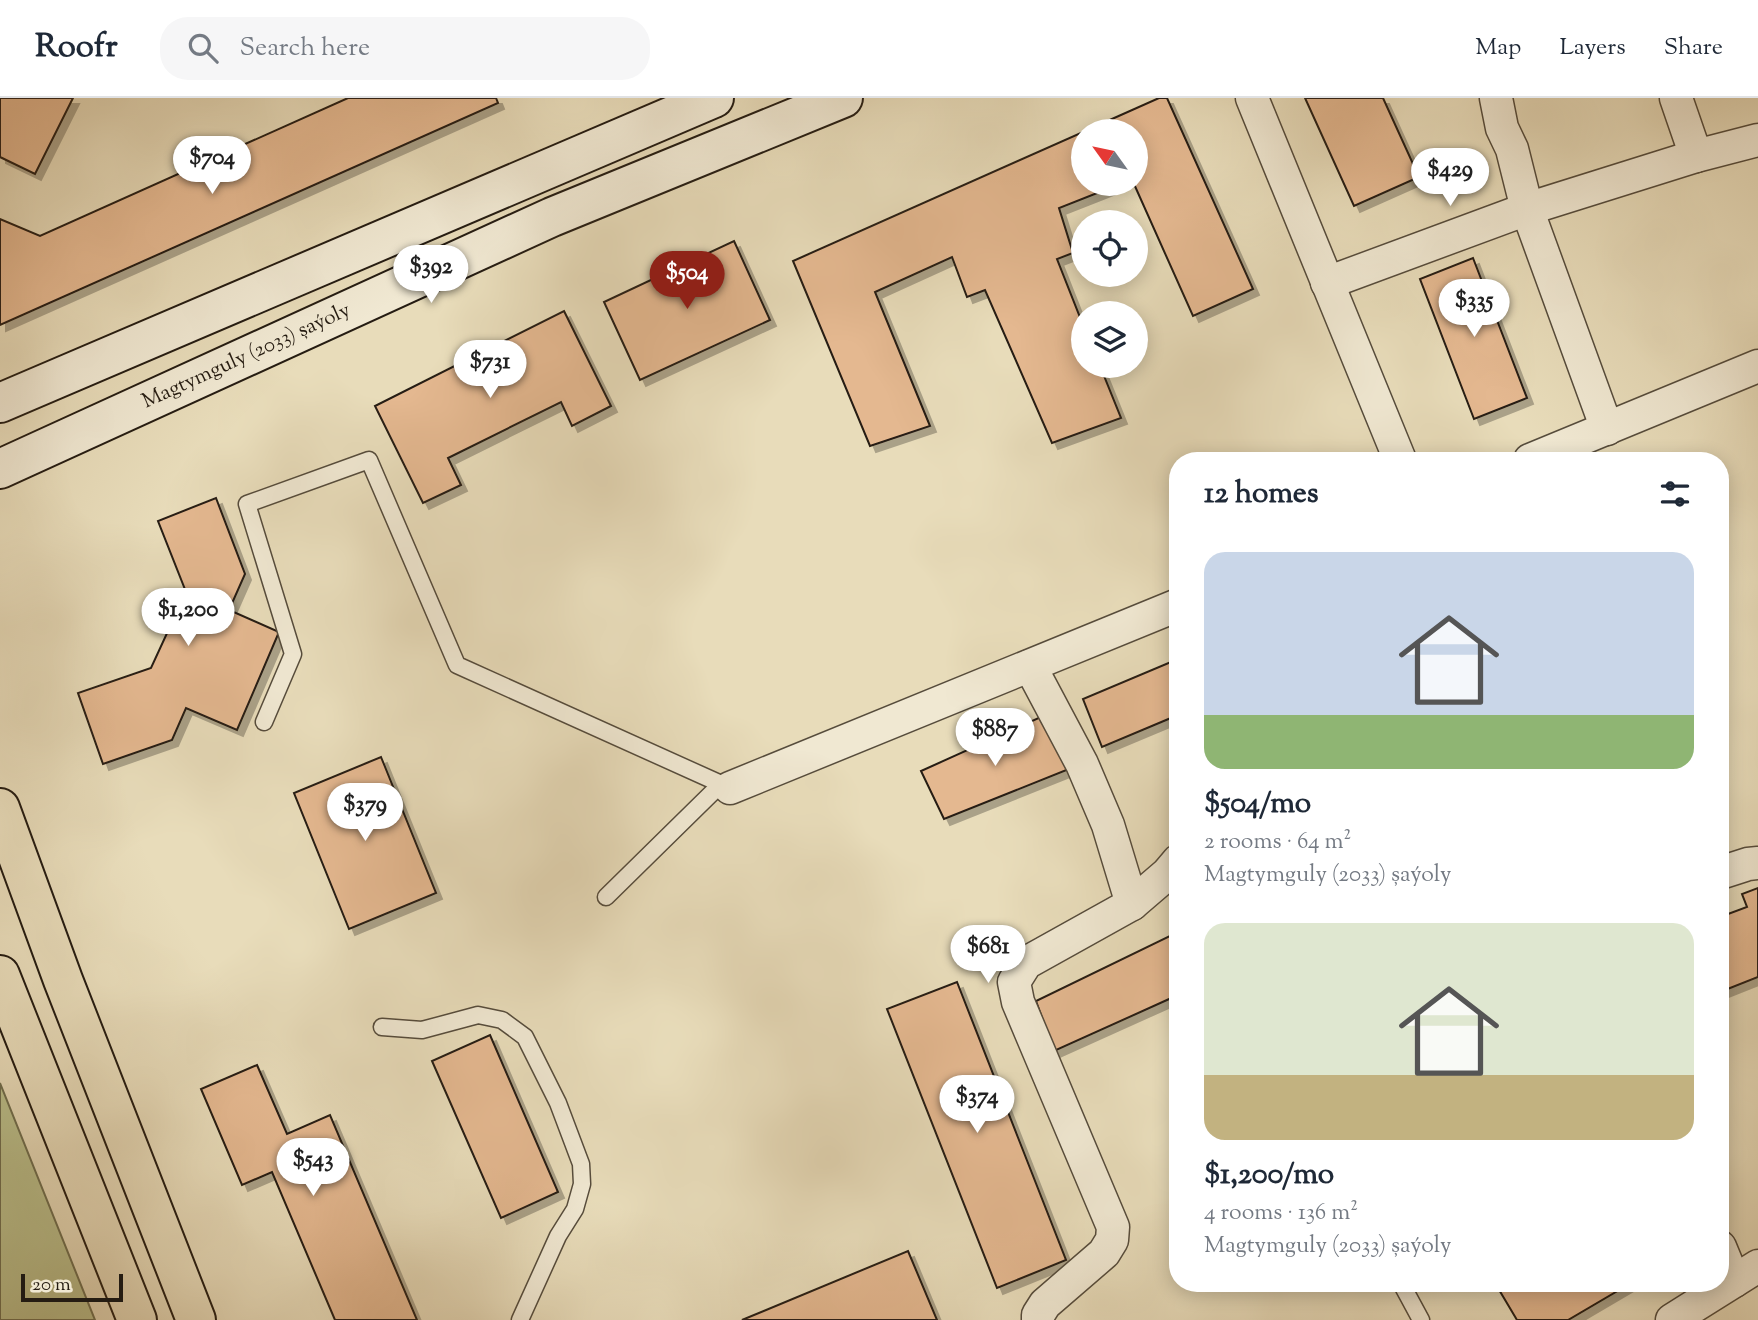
<!DOCTYPE html>
<html lang="en">
<head>
<meta charset="utf-8">
<style>
	:root { --surface:#fff; --page:#f6f6f7; --text:#1f2937; --muted:#747a83; --line:#e0e1e3; --accent:#8f2418 }
	body { margin:0; font-family:"Sorts Mill Goudy",serif; background:var(--page); color:var(--text); height:100vh; display:flex; flex-direction:column; font-size:26px; white-space:nowrap }
	* { box-sizing:border-box; margin:0 }
	p { font-size:23px; color:var(--muted) }
	.icon { flex:none; width:38px; height:38px; fill:none; stroke:currentColor; stroke-width:2; stroke-linecap:round; stroke-linejoin:round }
	.map { position:relative; flex:1; overflow:hidden }
	.details { position:absolute; left:1169px; top:354px; width:560px; height:840px; display:flex; flex-direction:column; background:var(--surface); border-radius:28px; box-shadow:0 4px 18px #0003 }
	.details>* { flex:none }
	.needle { width:46px; rotate:303deg }
	.fabs { position:absolute; left:1071px; top:21px; display:grid; gap:14px }
	.fabs a { display:grid; place-items:center; width:77px; height:77px; border-radius:50%; background:var(--surface); box-shadow:0 4px 18px #0003; font-size:35px }
	.scale { position:absolute; left:21px; bottom:18px; width:102px; box-sizing:border-box; padding-left:7px; border:4px solid #251c12; border-top:0; font-size:19px; line-height:24px; white-space:nowrap; color:#251c12; -webkit-text-stroke:5px #f0e8d2; paint-order:stroke }
	.price { position:absolute; translate:-50% -60px; padding:0 16px; border-radius:24px; background:#fff; color:#222; font-size:23px; line-height:46px; filter:drop-shadow(0 2px 4px #0008) }
	.price::after { content:''; position:absolute; left:50%; top:42px; width:21px; height:16px; margin-left:-10px; background:inherit; clip-path:polygon(0 0,100% 0,50% 100%) }
	.price.current { background:var(--accent); color:#fff }
	ul { padding:0; list-style:none }
	li { display:grid; align-content:center; gap:14px; height:371px; padding:0 35px }
	li span { display:grid; place-items:center; height:217px; border-radius:21px; color:#555 }
	li>.icon { margin-inline-start:auto }
	span .icon { width:126px; height:126px; fill:#fffc; stroke-width:1 }
	li b { font-size:30px }
	h2 { display:flex; justify-content:space-between; align-items:center; height:84px; padding:0 35px; font-size:30px }
	header { display:flex; align-items:center; gap:42px; box-sizing:border-box; height:98px; padding:0 35px; background:var(--surface); border-bottom:2px solid var(--line) }
	header strong { font-size:33px }
	nav { display:flex; gap:38px; margin-inline-start:auto; font-size:24px }
	.search { width:490px; height:63px; background:var(--page); display:flex; align-items:center; gap:18px; box-sizing:border-box; padding:0 24px; border-radius:28px; color:var(--muted); font-size:26px }
	.map>svg:first-child { display:block }
	.green { fill:#babf8c; stroke:#706e4f; stroke-width:2 }
	.building { fill:#e4b890; stroke:#251c12; stroke-width:2; filter:url(#shadow) }
	.lines { fill:none; stroke-linecap:round; stroke-linejoin:round }
	.service-casing { stroke:#564c3c; stroke-width:19 }
	.minor-casing { stroke:#564c3c; stroke-width:35 }
	.secondary-casing { stroke:#251c12; stroke-width:42 }
	.primary-casing { stroke:#251c12; stroke-width:42 }
	.service { stroke:#f0e8d2; stroke-width:16 }
	.minor { stroke:#f0e8d2; stroke-width:32 }
	.secondary { stroke:#f0e8d2; stroke-width:38 }
	.primary { stroke:#e8dcba; stroke-width:38 }
	.labels { text-anchor:middle; dominant-baseline:central; stroke-width:7; stroke-linejoin:round; paint-order:stroke }
	.street-label { font-size:21px; fill:#251c12; stroke:#f0e8d2 }
</style>
</head>
<body>
<header>
<strong>Roofr</strong>
<div class="search"><svg class="icon" aria-label="search" viewBox="0 0 24 24"><circle cx="10" cy="10" r="6"/><path d="M15 15l6 6"/></svg>Search here</div>
<nav><a>Map</a><a>Layers</a><a>Share</a></nav>
</header>
<div class="map">
<svg width="1758" height="1222" viewBox="0 0 1758 1222">
	<defs>
		<filter id="shadow"><feDropShadow dx="6" dy="6" stdDeviation="0" flood-color="#0004"/></filter>
	</defs>
	<rect width="100%" height="100%" fill="#e8dcba"/>
	<filter id="stains"><feTurbulence type="fractalNoise" baseFrequency=".00286" numOctaves="4"/><feColorMatrix values="0 0 0 0 .2 0 0 0 0 .09 0 0 0 0 .02 0 0 0 .5 -.17"/></filter>
	<radialGradient id="worn" r=".72"><stop offset=".6" stop-color="#630" stop-opacity="0"/><stop offset="1" stop-color="#630" stop-opacity=".3"/></radialGradient>
	<path class="green" d="M 0,985 L 95,1222 L 0,1222 Z"/>
	<g class="building">
		<path d="M 0,0 L 73,0 L 35,76 L 0,59 Z"/>
		<path d="M 348,0 L 496,0 L 498,5 L 0,227 L 0,121 L 40,138 Z"/>
		<path d="M 1159,0 L 1167,0 L 1253,191 L 1193,218 L 1134,86 L 1136,33 L 1085,33 Z"/>
		<path d="M 1305,0 L 1383,0 L 1419,79 L 1354,108 Z"/>
		<path d="M 1083,34 L 1083,86 L 1120,86 L 1059,110 L 1073,155 L 1057,161 L 1083,227 L 1083,268 L 1100,268 L 1121,320 L 1052,345 L 985,192 L 967,199 L 952,159 L 875,194 L 930,328 L 870,348 L 793,163 Z"/>
		<path d="M 734,143 L 770,222 L 640,282 L 604,204 Z"/>
		<path d="M 1473,160 L 1527,300 L 1474,321 L 1420,181 Z"/>
		<path d="M 564,213 L 611,308 L 572,328 L 561,304 L 448,360 L 461,387 L 423,405 L 375,308 Z"/>
		<path d="M 216,400 L 245,476 L 229,512 L 279,534 L 237,632 L 186,610 L 172,642 L 103,666 L 78,595 L 151,570 L 186,494 L 158,423 Z"/>
		<path d="M 1178,561 L 1178,617 L 1102,649 L 1083,601 Z"/>
		<path d="M 1043,618 L 1069,671 L 944,721 L 921,673 Z"/>
		<path d="M 381,659 L 436,795 L 349,831 L 294,695 Z"/>
		<path d="M 1758,790 L 1758,879 L 1720,894 L 1720,819 L 1747,809 L 1742,796 Z"/>
		<path d="M 1178,834 L 1178,897 L 1054,953 L 1036,903 Z"/>
		<path d="M 957,884 L 1066,1162 L 997,1190 L 887,911 Z"/>
		<path d="M 490,937 L 558,1094 L 501,1120 L 432,963 Z"/>
		<path d="M 257,967 L 287,1036 L 330,1017 L 417,1222 L 335,1222 L 272,1074 L 242,1087 L 201,991 Z"/>
		<path d="M 908,1153 L 937,1222 L 742,1222 Z"/>
		<path d="M 1495,1185 L 1631,1185 L 1568,1222 L 1517,1222 Z"/>
	</g>
	<g class="lines">
		<defs>
			<g id="service">
				<path d="M 264,624 L 293,556 L 247,406 L 369,362 L 457,567 L 730,690"/>
				<path d="M 606,799 L 722,685"/>
				<path d="M 382,929 L 422,932 L 478,917 L 502,922 L 525,939 L 558,1005 L 581,1066 L 582,1086 L 575,1111 L 558,1138 L 520,1222"/>
				<path d="M 1401,1185 L 1421,1222"/>
			</g>
			<g id="minor">
				<path d="M 1252,0 L 1400,362"/>
				<path d="M 1676,0 L 1696,58 L 1758,42"/>
				<path d="M 1327,185 L 1527,111 L 1512,51 L 1502,30 L 1496,0"/>
				<path d="M 1607,331 L 1527,111 L 1696,58"/>
				<path d="M 1530,362 L 1758,268"/>
				<path d="M 1030,568 L 1082,666 L 1108,727 L 1132,806 L 1026,865 L 1014,884 L 1018,904 L 1113,1129 L 1112,1142 L 1104,1155 L 1045,1206 L 1038,1217 L 1038,1222"/>
				<path d="M 730,690 L 1178,507"/>
				<path d="M 1720,775 L 1748,766 L 1758,765"/>
				<path d="M 1132,806 L 1167,776 L 1178,763"/>
				<path d="M 1720,1149 L 1734,1183"/>
				<path d="M 1672,1222 L 1758,1168"/>
			</g>
			<g id="secondary">
				<path d="M 0,305 L 714,0"/>
				<path id="s1" d="M 0,371 L 552,119 L 843,0"/>
			</g>
			<g id="primary">
				<path d="M 0,710 L 63,882 L 196,1222"/>
				<path d="M 0,877 L 137,1222"/>
			</g>
		</defs>
		<use href="#service" class="service-casing"/>
		<use href="#minor" class="minor-casing"/>
		<use href="#secondary" class="secondary-casing"/>
		<use href="#primary" class="primary-casing"/>
		<use href="#service" class="service"/>
		<use href="#minor" class="minor"/>
		<use href="#secondary" class="secondary"/>
		<use href="#primary" class="primary"/>
	</g>
	<g class="labels">
		<g class="street-label">
			<text stroke="none"><textPath href="#s1" startOffset="271">Magtymguly (2033) şaýoly</textPath></text>
		</g>
	</g>
	<rect width="100%" height="100%" filter="url(#stains)"/>
	<rect width="100%" height="100%" fill="url(#worn)"/>
</svg>
<div class="fabs">
<a><svg class="needle" viewBox="-14 -14 28 28"><path d="M0-13l5 13h-10z" fill="#e53935"/><path d="M0 13l5-13h-10z" fill="#747a83"/></svg></a>
<a><svg class="icon" aria-label="locate" viewBox="0 0 24 24"><circle cx="12" cy="12" r="6"/><path d="M12 2v4M12 18v4M2 12h4M18 12h4"/></svg></a>
<a><svg class="icon" aria-label="layers" viewBox="0 0 24 24"><path d="M12 4l9 5-9 5-9-5zM3 14l9 5 9-5"/></svg></a>
</div>
<div class="scale">20 m</div>
<b class="price" style="left:212px;top:98px">$704</b>
<b class="price" style="left:1450px;top:110px">$429</b>
<b class="price" style="left:431px;top:207px">$392</b>
<b class="price current" style="left:687px;top:213px">$504</b>
<b class="price" style="left:1474px;top:241px">$335</b>
<b class="price" style="left:490px;top:302px">$731</b>
<b class="price" style="left:188px;top:550px">$1,200</b>
<b class="price" style="left:995px;top:670px">$887</b>
<b class="price" style="left:365px;top:745px">$379</b>
<b class="price" style="left:988px;top:887px">$681</b>
<b class="price" style="left:977px;top:1037px">$374</b>
<b class="price" style="left:313px;top:1100px">$543</b>
<section class="details">
<h2>12 homes<svg class="icon" aria-label="filters" viewBox="0 0 24 24"><path d="M4 7h16M4 17h16"/><circle cx="9" cy="7" r="2"/><circle cx="15" cy="17" r="2"/></svg></h2>
<ul>
<li><span style="background:linear-gradient(#c9d6e8 75%,#8fb573 0)"><svg class="icon" aria-label="home" viewBox="0 0 24 24"><path d="M3 11l9-7 9 7M6 9v11h12V9"/></svg></span><div><b>$504/mo</b><p>2 rooms · 64 m²</p><p>Magtymguly (2033) şaýoly</p></div></li>
<li><span style="background:linear-gradient(#dfe7d0 70%,#c2b280 0)"><svg class="icon" aria-label="home" viewBox="0 0 24 24"><path d="M3 11l9-7 9 7M6 9v11h12V9"/></svg></span><div><b>$1,200/mo</b><p>4 rooms · 136 m²</p><p>Magtymguly (2033) şaýoly</p></div></li>
</ul>
</section>
</div>
</body>
</html>
